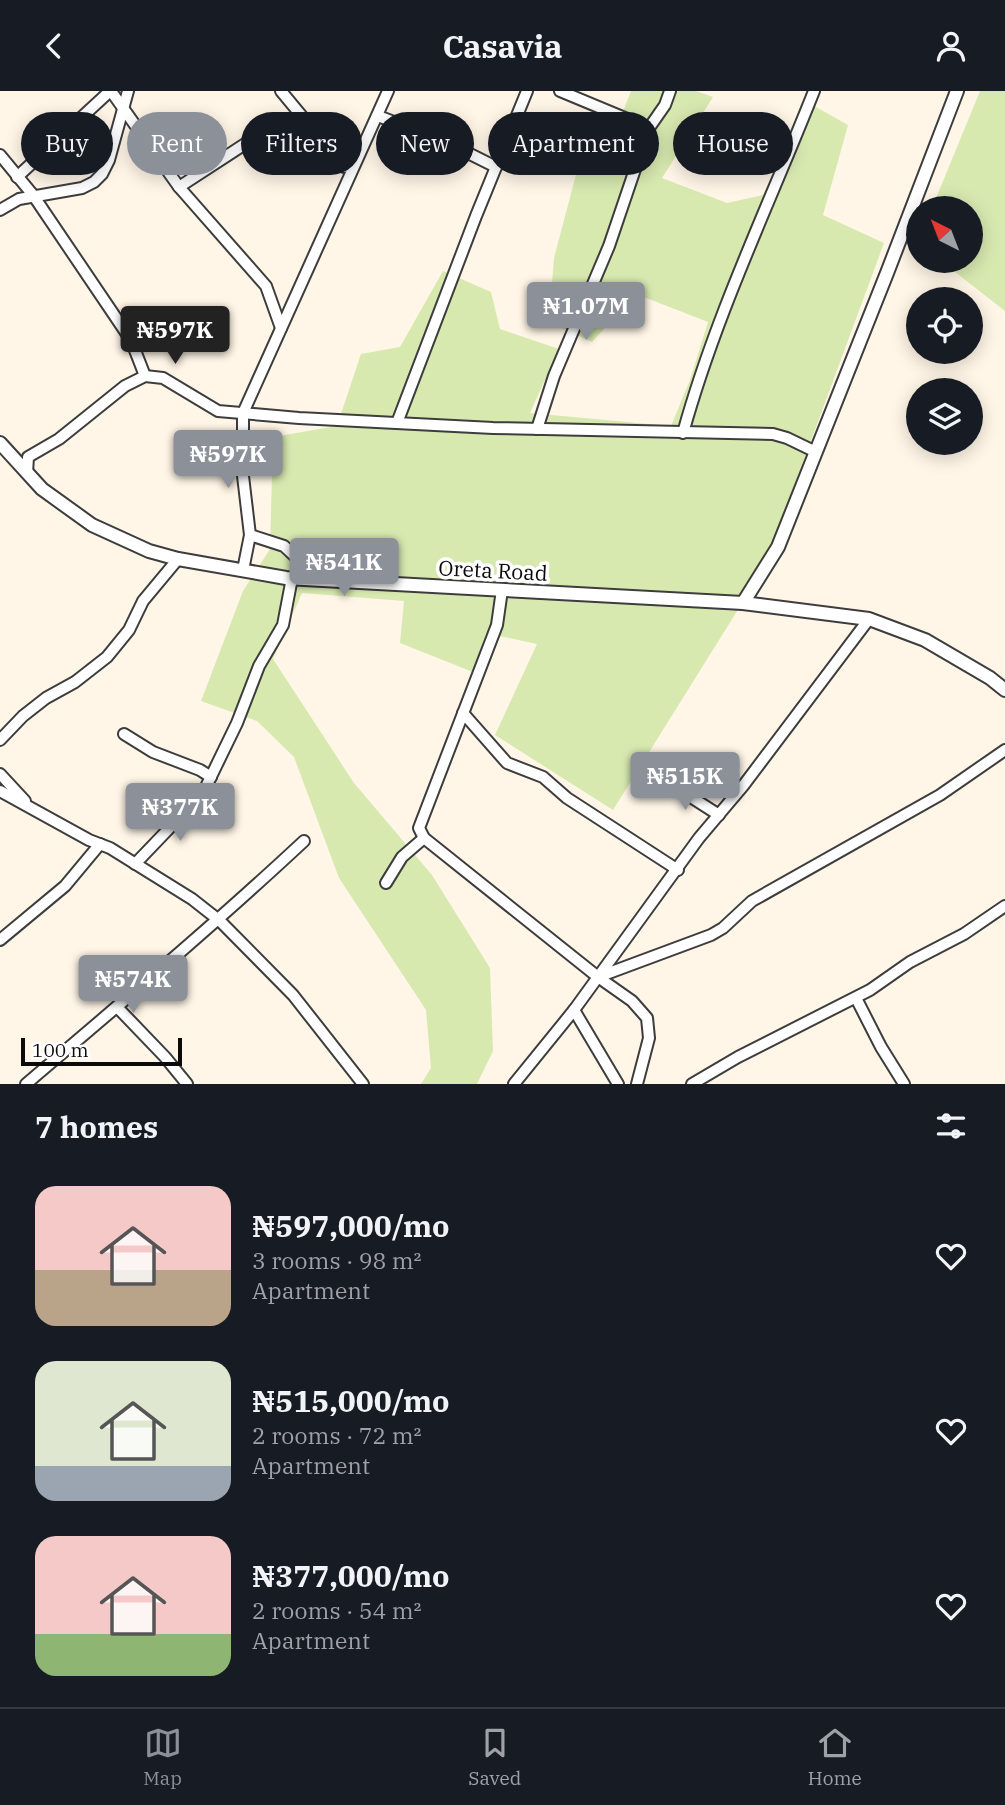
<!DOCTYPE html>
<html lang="en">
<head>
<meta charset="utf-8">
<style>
	:root { --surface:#171b24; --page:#242831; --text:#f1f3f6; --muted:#9ea1a6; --line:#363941; --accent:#8c9099 }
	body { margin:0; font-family:"IBM Plex Serif",serif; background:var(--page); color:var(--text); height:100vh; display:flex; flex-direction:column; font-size:26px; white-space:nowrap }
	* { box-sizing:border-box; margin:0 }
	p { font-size:23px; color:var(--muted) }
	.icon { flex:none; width:38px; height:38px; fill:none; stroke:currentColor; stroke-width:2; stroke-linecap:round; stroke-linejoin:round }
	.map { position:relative; height:993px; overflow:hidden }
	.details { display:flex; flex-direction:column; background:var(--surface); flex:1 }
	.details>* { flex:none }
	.hud { position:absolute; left:21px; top:21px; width:964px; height:63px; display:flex; gap:14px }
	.needle { width:46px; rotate:318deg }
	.controls { position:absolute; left:906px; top:105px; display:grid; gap:14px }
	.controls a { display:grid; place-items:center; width:77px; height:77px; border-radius:50%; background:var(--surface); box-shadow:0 4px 18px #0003; font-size:35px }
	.scale { position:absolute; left:21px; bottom:18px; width:161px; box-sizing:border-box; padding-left:7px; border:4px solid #0a0a0a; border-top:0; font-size:19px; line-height:24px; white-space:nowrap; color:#0a0a0a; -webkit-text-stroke:5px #fff; paint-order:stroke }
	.price { position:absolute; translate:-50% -60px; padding:0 16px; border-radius:7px; background:var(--accent); color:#fff; font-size:23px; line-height:46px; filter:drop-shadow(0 2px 4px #0008) }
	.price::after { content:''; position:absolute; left:50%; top:42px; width:21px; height:16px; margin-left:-10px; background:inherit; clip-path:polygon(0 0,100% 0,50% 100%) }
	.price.current { background:#222; color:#fff }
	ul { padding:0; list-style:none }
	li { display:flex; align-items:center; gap:21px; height:175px; padding:0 35px }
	li span { display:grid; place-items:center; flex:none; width:196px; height:140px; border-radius:21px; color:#555 }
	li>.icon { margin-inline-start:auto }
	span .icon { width:84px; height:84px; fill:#fffc; stroke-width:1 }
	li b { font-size:30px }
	h2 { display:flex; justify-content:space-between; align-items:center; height:84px; padding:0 35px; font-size:30px }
	.chip { padding:0 24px; border-radius:32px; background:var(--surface); box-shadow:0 4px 18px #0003; font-size:24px; line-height:63px }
	.chip.current { background:var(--accent); color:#fff }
	header { display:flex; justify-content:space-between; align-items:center; height:91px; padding:0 35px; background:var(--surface); font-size:32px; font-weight:700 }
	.dock { display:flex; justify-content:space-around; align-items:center; height:98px; border-top:2px solid var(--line); background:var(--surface); font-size:19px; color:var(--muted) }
	.dock a { display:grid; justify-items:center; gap:4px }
	.dock .current { color:var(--accent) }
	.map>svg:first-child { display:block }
	.green { fill:#d8e9b0 }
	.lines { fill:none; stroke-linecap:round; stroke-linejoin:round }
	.minor-casing { stroke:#3d3d3d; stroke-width:14 }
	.tertiary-casing { stroke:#3d3d3d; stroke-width:16 }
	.minor { stroke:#fff; stroke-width:10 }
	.tertiary { stroke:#fff; stroke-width:12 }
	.labels { text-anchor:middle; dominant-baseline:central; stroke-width:7; stroke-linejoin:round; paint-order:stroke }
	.street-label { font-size:21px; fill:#0a0a0a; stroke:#fff }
</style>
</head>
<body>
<header><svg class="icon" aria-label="back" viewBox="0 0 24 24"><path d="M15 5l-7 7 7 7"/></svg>Casavia<svg class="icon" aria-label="person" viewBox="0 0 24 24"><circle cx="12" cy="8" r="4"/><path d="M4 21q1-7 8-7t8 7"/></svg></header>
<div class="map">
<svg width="1005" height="993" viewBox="0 0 1005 993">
	<rect width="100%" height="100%" fill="#fff6e7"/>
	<g class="green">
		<path d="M 631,0 L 696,0 L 713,6 L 662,87 L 727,112 L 763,104 L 807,11 L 848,34 L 823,124 L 884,152 L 764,477 L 613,719 L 495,644 L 537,553 L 486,542 L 473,581 L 400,552 L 404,510 L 302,502 L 273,568 L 354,692 L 432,784 L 490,877 L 493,960 L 477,993 L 421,993 L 431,977 L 426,919 L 339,787 L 294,666 L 257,630 L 201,610 L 243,500 L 270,458 L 273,346 L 337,335 L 361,263 L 400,256 L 443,180 L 491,201 L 500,238 L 559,258 L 530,322 L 671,335 L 690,289 L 708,231 L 636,203 L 592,251 L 549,231 L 554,167 L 583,57 L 606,65 Z"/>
		<path d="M 980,0 L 1005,0 L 1005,220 L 941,170 L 971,170 L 971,117 L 932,117 Z"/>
	</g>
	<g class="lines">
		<defs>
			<g id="minor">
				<path d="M 111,0 L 179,96 L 266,195 L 281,237"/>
				<path d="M 281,0 L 344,76"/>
				<path d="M 560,0 L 649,37 L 665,14 L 670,0"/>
				<path d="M 378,25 L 444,50 L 496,76"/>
				<path d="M 0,64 L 33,104 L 131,249 L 145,285"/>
				<path d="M 17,86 L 110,0"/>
				<path d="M 179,96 L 271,36 L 304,28"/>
				<path d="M 0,119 L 19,108 L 82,97 L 94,91 L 102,83 L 109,69 L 128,0"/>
				<path d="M 397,332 L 476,125 L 527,0"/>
				<path d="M 537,338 L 554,285 L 609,155 L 649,37"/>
				<path d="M 683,342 C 716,223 769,114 814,0"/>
				<path d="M 27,382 L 28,366 L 59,348 L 125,295 L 145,285 L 163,287 L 218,320 L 299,327 L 493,337 L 773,343 L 787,347 L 816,361"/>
				<path d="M 250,444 L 284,455 L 320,489"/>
				<path d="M 243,479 L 250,444 L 243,385 L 243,322 L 388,0"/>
				<path d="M 502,499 L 497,534 L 419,737 L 424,747 L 598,886 L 632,910 L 647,927 L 649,947 L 637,993"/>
				<path d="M 463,622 L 507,672 L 543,686 L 567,707 L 678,779"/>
				<path d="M 124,643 L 153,661 L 200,679 L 211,686"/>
				<path d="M 0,649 L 23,625 L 46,607 L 75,591 L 107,566 L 129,539 L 143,510 L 178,468"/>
				<path d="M 0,683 L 25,710"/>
				<path d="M 669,692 L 719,724"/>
				<path d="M 0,700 L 89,749 L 110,757 L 192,808 L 220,830 L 293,904 L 363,993"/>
				<path d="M 135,773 L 203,702 L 237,632 L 259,575 L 283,534 L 292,487"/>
				<path d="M 386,792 L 402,766 L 424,747"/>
				<path d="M 0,849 L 65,795 L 100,753"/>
				<path d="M 598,886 L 711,844 L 723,837 L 752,810 L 940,704 L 1005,659"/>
				<path d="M 856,907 L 881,956 L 904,993"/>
				<path d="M 117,916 L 165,966 L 187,993"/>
				<path d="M 574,919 L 618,993"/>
				<path d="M 26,993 C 120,913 214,834 304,750"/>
				<path d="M 514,993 L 574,919 L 699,747 L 743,695 L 869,528"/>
				<path d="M 692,993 L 738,966 L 870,899 L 910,871 L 964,843 L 1005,815"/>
			</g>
			<g id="tertiary">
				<path d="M 0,352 L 42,398 L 92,434 L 149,460 L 178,468 L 286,487 L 743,512 L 869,528 L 925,549 L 990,587 L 1005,599"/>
				<path d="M 743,512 L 778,456 L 887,182 L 957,0"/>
			</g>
		</defs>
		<use href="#minor" class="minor-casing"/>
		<use href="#tertiary" class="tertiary-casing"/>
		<use href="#minor" class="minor"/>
		<use href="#tertiary" class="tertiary"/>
	</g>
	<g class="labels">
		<g class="street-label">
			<text transform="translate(493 479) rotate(3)">Oreta Road</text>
		</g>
	</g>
</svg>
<div class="controls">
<a><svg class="needle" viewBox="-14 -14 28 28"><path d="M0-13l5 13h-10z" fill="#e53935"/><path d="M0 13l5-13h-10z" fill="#9ea1a6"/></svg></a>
<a><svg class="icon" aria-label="locate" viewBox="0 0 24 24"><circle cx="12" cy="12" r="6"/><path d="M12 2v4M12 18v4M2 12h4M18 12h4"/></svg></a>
<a><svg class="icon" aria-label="layers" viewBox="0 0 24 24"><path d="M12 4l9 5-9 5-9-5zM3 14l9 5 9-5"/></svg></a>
</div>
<div class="scale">100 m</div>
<b class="price" style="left:586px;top:251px">₦1.07M</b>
<b class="price current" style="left:175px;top:275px">₦597K</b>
<b class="price" style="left:228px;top:399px">₦597K</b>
<b class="price" style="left:344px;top:507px">₦541K</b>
<b class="price" style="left:685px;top:721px">₦515K</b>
<b class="price" style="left:180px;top:752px">₦377K</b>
<b class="price" style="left:133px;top:924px">₦574K</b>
<div class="hud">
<a class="chip">Buy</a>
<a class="chip current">Rent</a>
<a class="chip">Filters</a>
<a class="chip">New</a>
<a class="chip">Apartment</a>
<a class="chip">House</a>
</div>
</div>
<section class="details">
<h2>7 homes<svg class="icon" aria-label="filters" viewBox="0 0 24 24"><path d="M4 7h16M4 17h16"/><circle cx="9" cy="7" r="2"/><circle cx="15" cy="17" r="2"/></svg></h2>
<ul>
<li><span style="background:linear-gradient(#f6c9c9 60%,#b9a48a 0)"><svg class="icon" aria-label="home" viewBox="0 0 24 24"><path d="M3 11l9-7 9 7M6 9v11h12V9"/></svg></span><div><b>₦597,000/mo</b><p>3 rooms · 98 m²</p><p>Apartment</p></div><svg class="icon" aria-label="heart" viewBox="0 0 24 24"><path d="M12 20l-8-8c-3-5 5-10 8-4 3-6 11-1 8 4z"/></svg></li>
<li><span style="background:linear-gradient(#dfe7d0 75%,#9aa5b1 0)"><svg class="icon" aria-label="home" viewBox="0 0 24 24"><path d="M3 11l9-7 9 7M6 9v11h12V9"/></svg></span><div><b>₦515,000/mo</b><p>2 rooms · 72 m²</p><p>Apartment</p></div><svg class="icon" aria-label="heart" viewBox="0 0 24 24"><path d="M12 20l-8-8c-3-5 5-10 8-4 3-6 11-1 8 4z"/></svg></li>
<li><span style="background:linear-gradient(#f6c9c9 70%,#8fb573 0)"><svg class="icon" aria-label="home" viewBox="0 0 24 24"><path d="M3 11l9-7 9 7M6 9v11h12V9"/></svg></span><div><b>₦377,000/mo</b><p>2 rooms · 54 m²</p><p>Apartment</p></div><svg class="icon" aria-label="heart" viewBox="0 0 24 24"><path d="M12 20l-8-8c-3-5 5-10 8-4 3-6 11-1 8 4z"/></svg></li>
</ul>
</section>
<nav class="dock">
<a class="current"><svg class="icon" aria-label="map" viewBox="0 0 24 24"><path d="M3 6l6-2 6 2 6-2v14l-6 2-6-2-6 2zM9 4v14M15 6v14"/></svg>Map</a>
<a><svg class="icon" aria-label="saved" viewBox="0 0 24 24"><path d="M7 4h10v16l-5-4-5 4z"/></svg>Saved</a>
<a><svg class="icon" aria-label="home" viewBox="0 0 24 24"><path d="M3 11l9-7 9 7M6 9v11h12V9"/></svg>Home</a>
</nav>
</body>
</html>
